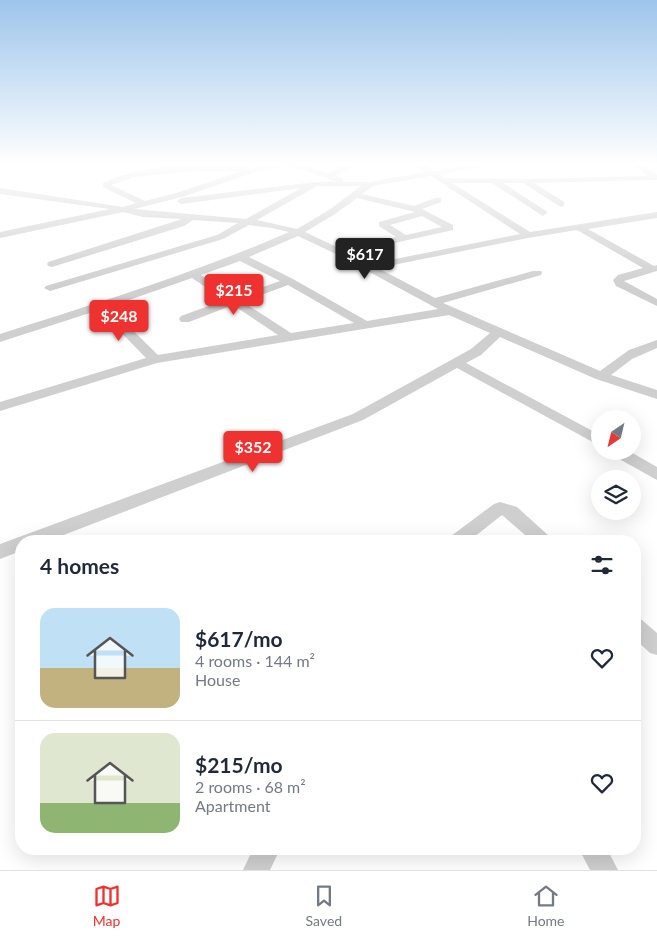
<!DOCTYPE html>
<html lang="en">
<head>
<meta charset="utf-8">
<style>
	:root { --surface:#fff; --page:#f6f6f7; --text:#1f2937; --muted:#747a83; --line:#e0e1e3; --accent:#ef312f }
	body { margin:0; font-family:Lato,sans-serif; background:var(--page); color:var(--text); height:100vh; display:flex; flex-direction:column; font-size:19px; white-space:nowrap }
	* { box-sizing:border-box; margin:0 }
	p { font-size:16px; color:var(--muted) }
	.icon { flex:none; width:28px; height:28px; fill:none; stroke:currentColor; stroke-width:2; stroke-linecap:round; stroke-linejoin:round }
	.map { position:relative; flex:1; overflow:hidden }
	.details { position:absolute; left:15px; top:535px; width:626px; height:320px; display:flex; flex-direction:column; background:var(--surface); border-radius:20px; box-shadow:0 5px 20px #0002 }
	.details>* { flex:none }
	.needle { width:32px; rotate:215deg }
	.controls { position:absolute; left:591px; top:410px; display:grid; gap:10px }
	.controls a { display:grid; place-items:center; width:50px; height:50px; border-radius:50%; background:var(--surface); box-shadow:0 5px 20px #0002; font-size:25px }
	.price { position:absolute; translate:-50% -42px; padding:0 11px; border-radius:5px; background:var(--accent); color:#fff; font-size:16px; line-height:32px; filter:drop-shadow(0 1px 2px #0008) }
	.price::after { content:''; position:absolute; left:50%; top:30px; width:15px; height:11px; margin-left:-8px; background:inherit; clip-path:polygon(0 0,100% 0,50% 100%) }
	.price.on { background:#222; color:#fff }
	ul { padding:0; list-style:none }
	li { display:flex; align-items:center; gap:15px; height:125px; padding:0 25px }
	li+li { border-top:1px solid var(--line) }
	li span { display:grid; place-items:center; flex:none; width:140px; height:100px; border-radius:15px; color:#555 }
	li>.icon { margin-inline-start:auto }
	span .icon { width:60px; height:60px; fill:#fffc; stroke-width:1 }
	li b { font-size:21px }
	h2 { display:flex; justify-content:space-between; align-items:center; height:60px; padding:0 25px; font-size:21px }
	.tab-bar { display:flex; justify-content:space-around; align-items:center; height:70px; border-top:1px solid var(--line); background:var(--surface); font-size:14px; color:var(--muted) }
	.tab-bar a { display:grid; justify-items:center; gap:2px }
	.tab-bar .on { color:var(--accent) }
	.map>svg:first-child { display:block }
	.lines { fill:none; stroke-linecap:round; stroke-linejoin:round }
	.street { fill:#cfcfcf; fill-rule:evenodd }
</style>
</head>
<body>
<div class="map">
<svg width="657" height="870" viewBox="0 0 657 870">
	<rect width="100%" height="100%" fill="#fff"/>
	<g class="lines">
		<g class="street">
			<path d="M 267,165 L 286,165 L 255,172 L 182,197 L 134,209 L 246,219 L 301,188 L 181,204 L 177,201 L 181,198 L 315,182 L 337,182 L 289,165 L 302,165 L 328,173 L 345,165 L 351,165 L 351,169 L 335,176 L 343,178 L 343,182 L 370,182 L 425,172 L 415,165 L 425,165 L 434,171 L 467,165 L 487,165 L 440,175 L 444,178 L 525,179 L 648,176 L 633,165 L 643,165 L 657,175 L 657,180 L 534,183 L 564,202 L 564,206 L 561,207 L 523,183 L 503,183 L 546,211 L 547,213 L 543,216 L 492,183 L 452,183 L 530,232 L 657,212 L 657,218 L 588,229 L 654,266 L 657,265 L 657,271 L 624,281 L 657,299 L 657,306 L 616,286 L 613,280 L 618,275 L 643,268 L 577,230 L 528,238 L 378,268 L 435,298 L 533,271 L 541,271 L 542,273 L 541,275 L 443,303 L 600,371 L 629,350 L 657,340 L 657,348 L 632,359 L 611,375 L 657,390 L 657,399 L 596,379 L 500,337 L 481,355 L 466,363 L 600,435 L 600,446 L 457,368 L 363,420 L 48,541 L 21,541 L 21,551 L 0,559 L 0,544 L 353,414 L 471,349 L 490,333 L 449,315 L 157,363 L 0,411 L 0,402 L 146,358 L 99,310 L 0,342 L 0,334 C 97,303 195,273 289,232 L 272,228 L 249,225 L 223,239 L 50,291 L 44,288 L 46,286 L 217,235 L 238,223 L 193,220 L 184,226 L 52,267 L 48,266 L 47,264 L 48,262 L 182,219 L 143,217 L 123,212 L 0,238 L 0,232 L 110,209 L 0,194 L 0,188 L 123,207 L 136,203 L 103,187 L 103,183 C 145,163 200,164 246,167 L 250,169 ZM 195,171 L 242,171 L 176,193 L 145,201 L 111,185 L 134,177 ZM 431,176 L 520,234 L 370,264 L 349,253 L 453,230 L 453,225 L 422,209 L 441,202 L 441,198 L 435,198 L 414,206 L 362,194 L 373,186 ZM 317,186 L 361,186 L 329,210 L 297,229 L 257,220 ZM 357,198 L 415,212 L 379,222 L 379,226 L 396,237 L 341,249 L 305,232 L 335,214 ZM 422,216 L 442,227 L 406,235 L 390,225 ZM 298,236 L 336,254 L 438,309 L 367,321 L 293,279 L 249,257 ZM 240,261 L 280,281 L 235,297 L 201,275 ZM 192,278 L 225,300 L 181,316 L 179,319 L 181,322 L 189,322 L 233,305 L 278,335 L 158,355 L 109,307 ZM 288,285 L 354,323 L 291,333 L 243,302 Z"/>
			<path d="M 609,451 L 629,451 L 657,467 L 657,480 L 612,455 Z"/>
			<path d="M 500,502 L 517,507 L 549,536 L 552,541 L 532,541 L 502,515 L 469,541 L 448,541 L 451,536 L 494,504 Z"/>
			<path d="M 635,617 L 642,620 L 657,633 L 657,655 L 650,653 L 635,639 Z"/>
			<path d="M 253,849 L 280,849 L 270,870 L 243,870 Z"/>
			<path d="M 579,849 L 607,849 L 618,870 L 590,870 Z"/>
		</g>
	</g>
	<linearGradient id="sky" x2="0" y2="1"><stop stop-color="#9dc5eb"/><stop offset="0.57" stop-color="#fff"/><stop offset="1" stop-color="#fff" stop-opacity="0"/></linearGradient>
	<rect width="657" height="287" fill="url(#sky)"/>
</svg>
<div class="controls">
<a><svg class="needle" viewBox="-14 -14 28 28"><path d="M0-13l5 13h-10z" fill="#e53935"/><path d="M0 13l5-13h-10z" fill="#747a83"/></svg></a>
<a><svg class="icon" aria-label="layers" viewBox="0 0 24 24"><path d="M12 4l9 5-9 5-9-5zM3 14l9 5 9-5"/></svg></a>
</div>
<b class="price on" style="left:365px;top:280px">$617</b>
<b class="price" style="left:234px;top:316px">$215</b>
<b class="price" style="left:119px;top:342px">$248</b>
<b class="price" style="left:253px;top:473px">$352</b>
<section class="details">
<h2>4 homes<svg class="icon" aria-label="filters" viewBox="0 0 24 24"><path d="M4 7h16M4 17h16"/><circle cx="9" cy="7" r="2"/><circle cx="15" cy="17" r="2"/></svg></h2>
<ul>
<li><span style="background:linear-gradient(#bfe0f5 60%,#c2b280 0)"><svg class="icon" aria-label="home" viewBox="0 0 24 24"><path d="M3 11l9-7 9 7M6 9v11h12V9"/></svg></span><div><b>$617/mo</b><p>4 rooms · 144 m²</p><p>House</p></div><svg class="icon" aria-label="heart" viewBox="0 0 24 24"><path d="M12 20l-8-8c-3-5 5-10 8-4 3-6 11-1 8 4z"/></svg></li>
<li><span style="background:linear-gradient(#dfe7d0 70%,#8fb573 0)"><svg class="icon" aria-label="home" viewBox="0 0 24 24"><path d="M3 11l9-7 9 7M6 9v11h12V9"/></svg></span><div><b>$215/mo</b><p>2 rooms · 68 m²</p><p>Apartment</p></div><svg class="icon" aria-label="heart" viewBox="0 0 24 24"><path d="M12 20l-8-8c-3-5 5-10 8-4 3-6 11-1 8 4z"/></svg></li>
</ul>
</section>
</div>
<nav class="tab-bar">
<a class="on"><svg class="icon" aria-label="map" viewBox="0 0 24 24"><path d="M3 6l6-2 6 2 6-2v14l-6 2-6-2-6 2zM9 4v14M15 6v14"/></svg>Map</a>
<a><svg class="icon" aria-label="saved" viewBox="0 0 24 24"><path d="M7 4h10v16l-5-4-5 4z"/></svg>Saved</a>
<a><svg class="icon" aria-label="home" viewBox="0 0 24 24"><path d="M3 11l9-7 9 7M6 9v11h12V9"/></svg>Home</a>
</nav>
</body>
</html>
